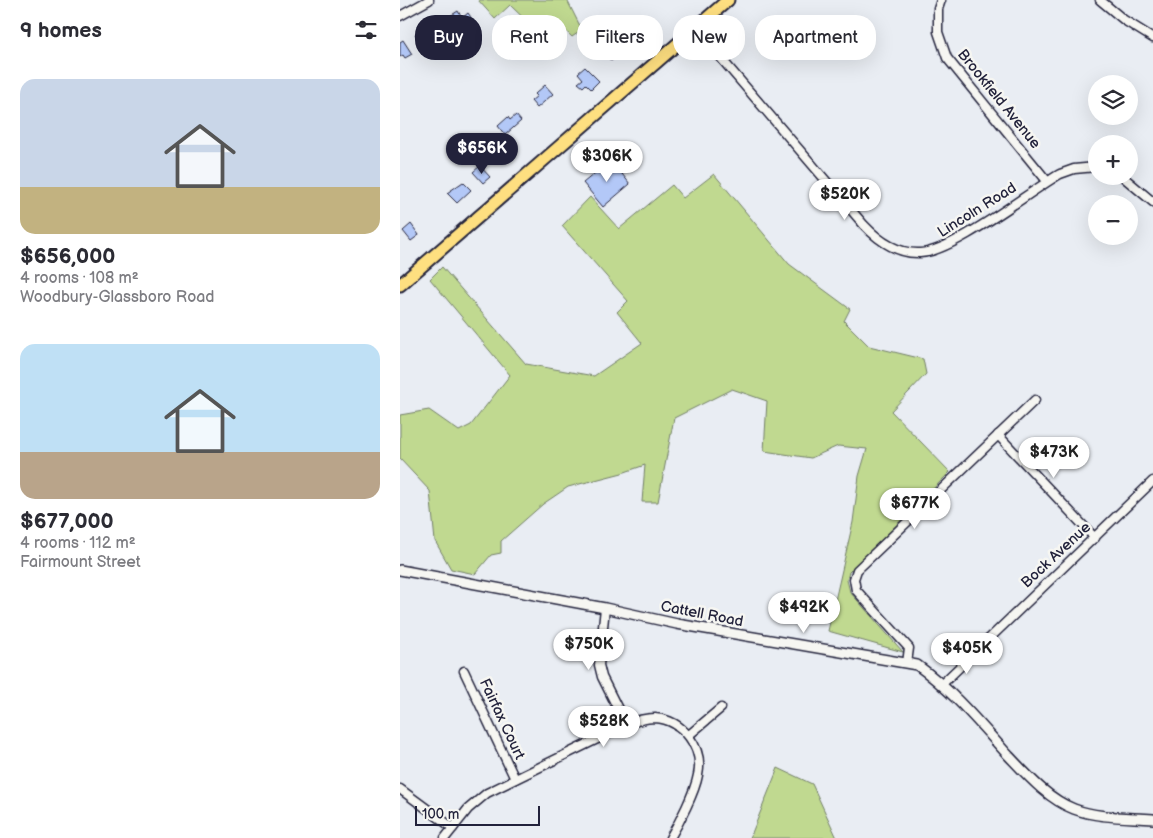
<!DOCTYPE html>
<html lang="en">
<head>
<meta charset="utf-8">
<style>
	:root { --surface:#fff; --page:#f7f7f7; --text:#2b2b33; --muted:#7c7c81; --accent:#22223b }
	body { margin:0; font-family:"Balsamiq Sans",sans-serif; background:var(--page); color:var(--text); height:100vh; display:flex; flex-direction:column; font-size:19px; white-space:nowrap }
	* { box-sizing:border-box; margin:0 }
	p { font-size:16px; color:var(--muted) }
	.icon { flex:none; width:28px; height:28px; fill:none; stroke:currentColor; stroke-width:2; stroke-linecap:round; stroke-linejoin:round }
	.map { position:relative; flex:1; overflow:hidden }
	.panel { display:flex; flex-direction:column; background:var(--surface); width:400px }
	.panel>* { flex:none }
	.top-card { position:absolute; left:15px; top:15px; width:475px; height:45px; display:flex; gap:10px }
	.buttons { position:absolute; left:688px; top:75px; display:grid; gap:10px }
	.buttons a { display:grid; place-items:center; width:50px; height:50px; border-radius:50%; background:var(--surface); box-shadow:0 5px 20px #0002; font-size:25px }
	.scale { position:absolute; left:15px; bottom:12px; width:125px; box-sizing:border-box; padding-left:5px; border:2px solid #22223b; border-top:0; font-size:14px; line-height:18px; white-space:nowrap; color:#22223b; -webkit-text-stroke:4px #f6f6f2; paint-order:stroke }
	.price { position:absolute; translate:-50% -42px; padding:0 11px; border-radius:18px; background:#fff; color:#222; font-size:16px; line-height:32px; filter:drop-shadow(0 1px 2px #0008) }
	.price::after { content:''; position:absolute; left:50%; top:30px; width:15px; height:11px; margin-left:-8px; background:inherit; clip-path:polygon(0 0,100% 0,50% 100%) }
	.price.current { background:var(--accent); color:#fff }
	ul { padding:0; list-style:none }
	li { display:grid; align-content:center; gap:10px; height:265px; padding:0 20px }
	li span { display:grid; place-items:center; height:155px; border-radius:15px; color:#555 }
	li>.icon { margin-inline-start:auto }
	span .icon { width:90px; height:90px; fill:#fffc; stroke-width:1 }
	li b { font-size:21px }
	h2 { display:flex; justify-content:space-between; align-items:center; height:60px; padding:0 20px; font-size:21px }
	.pill { padding:0 18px; border-radius:20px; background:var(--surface); box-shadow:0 5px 20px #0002; font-size:18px; line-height:45px }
	.pill.current { background:var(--accent); color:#fff }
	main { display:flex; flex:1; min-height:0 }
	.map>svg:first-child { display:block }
	.green { fill:#c0d990; stroke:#717e66 }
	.building { fill:#b3c8f7; stroke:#22223b }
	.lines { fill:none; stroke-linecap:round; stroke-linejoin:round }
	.minor-casing { stroke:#22223b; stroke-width:11 }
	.tertiary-casing { stroke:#22223b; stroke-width:12 }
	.primary-casing { stroke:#22223b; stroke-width:15 }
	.minor { stroke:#f6f6f2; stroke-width:8 }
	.tertiary { stroke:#f6f6f2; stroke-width:9 }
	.primary { stroke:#fedf80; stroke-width:11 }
	.labels { text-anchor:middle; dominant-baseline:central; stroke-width:5; stroke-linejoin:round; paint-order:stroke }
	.street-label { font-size:15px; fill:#22223b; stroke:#f6f6f2 }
</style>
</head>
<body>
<main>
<section class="panel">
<h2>9 homes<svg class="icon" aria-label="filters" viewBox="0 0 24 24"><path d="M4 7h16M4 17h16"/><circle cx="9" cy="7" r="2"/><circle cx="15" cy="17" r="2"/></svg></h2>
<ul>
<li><span style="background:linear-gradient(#c9d6e8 70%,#c2b280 0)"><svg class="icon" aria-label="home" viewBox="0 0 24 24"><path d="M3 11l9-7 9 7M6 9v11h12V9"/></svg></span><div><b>$656,000</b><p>4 rooms · 108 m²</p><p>Woodbury-Glassboro Road</p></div></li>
<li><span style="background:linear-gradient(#bfe0f5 70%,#b9a48a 0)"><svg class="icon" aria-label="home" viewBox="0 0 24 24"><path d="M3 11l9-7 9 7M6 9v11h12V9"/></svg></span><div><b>$677,000</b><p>4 rooms · 112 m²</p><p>Fairmount Street</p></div></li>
</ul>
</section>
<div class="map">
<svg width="753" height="838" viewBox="0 0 753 838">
	<rect width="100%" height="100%" fill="#e9edf3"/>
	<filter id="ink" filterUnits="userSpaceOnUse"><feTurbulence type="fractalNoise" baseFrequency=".02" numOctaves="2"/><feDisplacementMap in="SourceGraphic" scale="10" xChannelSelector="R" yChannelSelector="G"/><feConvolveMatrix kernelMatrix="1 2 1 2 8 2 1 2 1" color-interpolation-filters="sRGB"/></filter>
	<g filter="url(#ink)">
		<g class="green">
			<path d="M 78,0 L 167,0 L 182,30 L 172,37 L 152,18 L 137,31 L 110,5 L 95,19 Z"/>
			<path d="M 314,174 L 389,264 L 450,309 L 444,321 L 469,346 L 523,359 L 526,374 L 491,411 L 550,472 L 449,572 L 447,580 L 450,592 L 503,652 L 428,631 L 453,522 L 459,476 L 467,449 L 438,446 L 411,458 L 364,451 L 367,401 L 332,389 L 274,418 L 258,502 L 242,502 L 245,465 L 222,473 L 168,487 L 143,504 L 101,541 L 101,553 L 91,555 L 75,574 L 51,569 L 35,541 L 30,491 L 0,459 L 0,415 L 29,410 L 59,431 L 71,425 L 110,375 L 30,279 L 42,267 L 126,364 L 194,376 L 242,343 L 217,312 L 228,301 L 162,226 L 190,197 L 219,229 L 272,185 L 283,198 Z"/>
			<path d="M 378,768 L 412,784 L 437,838 L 350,838 Z"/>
		</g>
		<g class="building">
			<path d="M 58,11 L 62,18 L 68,13 L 75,23 L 52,35 L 49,29 L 53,27 L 47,18 Z"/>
			<path d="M 247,15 L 254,23 L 250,26 L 254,31 L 248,35 L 238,23 Z"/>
			<path d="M 29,22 L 31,25 L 35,23 L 40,33 L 32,36 L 34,39 L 29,42 L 27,38 L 19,42 L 15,34 L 24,29 L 23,25 Z"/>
			<path d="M 212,37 L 223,51 L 211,61 L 200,47 Z"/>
			<path d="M 3,40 L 12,54 L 5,58 L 3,55 L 0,57 L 0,42 Z"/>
			<path d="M 185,67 L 199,81 L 191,89 L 186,84 L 183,87 L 178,83 L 183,79 L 178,73 Z"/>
			<path d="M 145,85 L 153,94 L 137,108 L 131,101 L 137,96 L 135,94 Z"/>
			<path d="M 116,115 L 121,121 L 105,135 L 98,126 L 108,117 L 110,120 Z"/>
			<path d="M 211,160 L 230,184 L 203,207 L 183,183 Z"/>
			<path d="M 80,166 L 90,177 L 83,183 L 73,172 Z"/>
			<path d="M 63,182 L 71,190 L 57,203 L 47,193 Z"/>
			<path d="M 11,224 L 19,235 L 11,241 L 3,231 Z"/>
		</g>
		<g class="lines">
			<defs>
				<g id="minor">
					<path d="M 541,0 L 538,9 L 538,32 L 547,58 L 647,181"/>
					<path d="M 700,0 L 724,20 L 753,38"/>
					<path d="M 0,16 L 29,0"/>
					<path d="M 295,28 L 464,225 C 479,241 497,254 520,253 C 553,252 627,193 660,174 L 674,169 L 696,167"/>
					<path d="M 722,176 L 753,202"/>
					<path d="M 598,435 L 695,538"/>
					<path d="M 205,608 L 199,665 L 202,677 L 226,725"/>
					<path d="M 507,663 L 509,648 L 456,590 L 454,579 L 457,570 L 635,400"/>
					<path d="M 64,671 L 115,779"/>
					<path d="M 542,684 L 753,481"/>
					<path d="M 289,735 L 321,708"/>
					<path d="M 0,789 L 53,828"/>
					<path d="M 45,838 L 68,809 L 87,793 L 226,725 C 235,721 245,718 255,718 C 283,720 304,748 298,775 C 295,792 279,823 270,838"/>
				</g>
				<path id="tertiary" d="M 0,570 L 205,608 L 277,624 L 517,665 C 552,690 580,724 609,756 C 627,775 648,799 674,809 C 698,818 727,817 753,819"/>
				<path id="primary" d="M 0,285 L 328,0"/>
			</defs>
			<use href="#minor" class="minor-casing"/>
			<use href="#tertiary" class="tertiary-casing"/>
			<use href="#primary" class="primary-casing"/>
			<use href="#minor" class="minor"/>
			<use href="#tertiary" class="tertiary"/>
			<use href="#primary" class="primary"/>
		</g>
	</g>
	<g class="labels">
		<g class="street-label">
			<text transform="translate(599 99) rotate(51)">Brookfield Avenue</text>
			<text transform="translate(577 210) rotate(-32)">Lincoln Road</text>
			<text transform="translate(656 555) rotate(-43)">Bock Avenue</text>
			<text transform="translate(302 614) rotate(11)">Cattell Road</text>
			<text transform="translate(102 719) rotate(65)">Fairfax Court</text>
		</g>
	</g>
</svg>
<div class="buttons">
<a><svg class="icon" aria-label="layers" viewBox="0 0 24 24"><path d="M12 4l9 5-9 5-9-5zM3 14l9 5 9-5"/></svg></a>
<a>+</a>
<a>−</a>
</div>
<div class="scale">100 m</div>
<b class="price current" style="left:82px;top:175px">$656K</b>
<b class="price" style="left:207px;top:183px">$306K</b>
<b class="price" style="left:445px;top:221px">$520K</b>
<b class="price" style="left:654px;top:479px">$473K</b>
<b class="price" style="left:515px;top:530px">$677K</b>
<b class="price" style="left:404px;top:634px">$492K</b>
<b class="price" style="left:189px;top:671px">$750K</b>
<b class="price" style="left:567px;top:675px">$405K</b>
<b class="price" style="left:204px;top:748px">$528K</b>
<div class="top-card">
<a class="pill current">Buy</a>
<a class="pill">Rent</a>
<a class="pill">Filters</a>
<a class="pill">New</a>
<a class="pill">Apartment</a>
</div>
</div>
</main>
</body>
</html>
